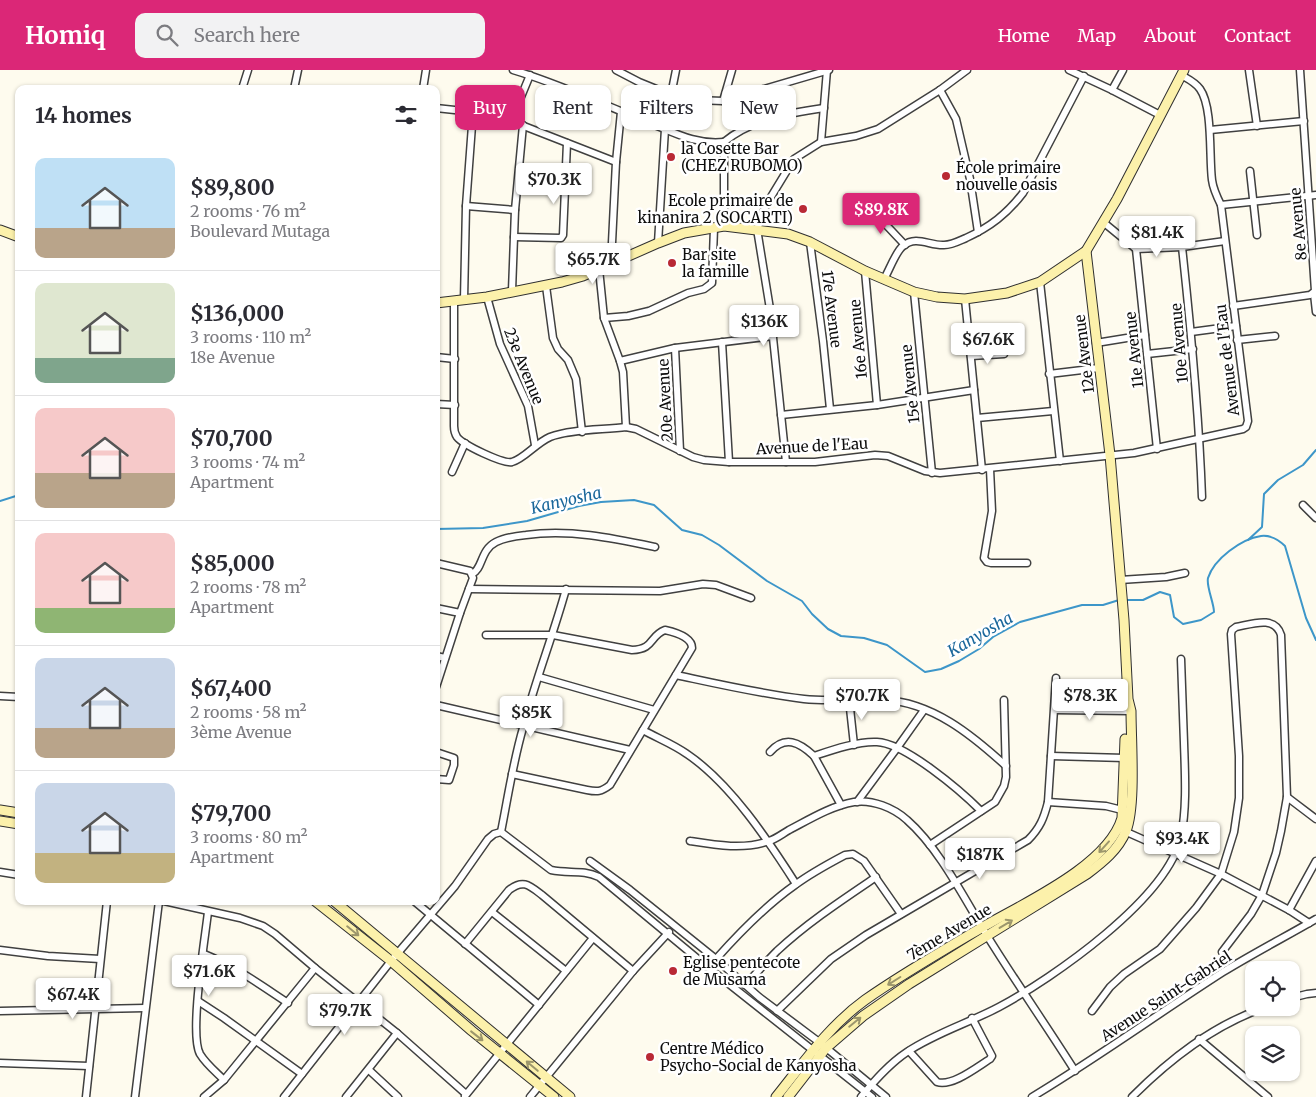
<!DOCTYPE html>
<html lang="en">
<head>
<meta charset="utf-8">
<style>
	:root { --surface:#fff; --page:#f2f2f3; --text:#2b2b33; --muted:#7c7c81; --line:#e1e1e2; --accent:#db2777 }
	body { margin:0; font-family:Merriweather,serif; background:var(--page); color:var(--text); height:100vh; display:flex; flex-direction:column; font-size:19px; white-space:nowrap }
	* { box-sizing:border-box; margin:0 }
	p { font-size:16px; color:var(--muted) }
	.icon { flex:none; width:28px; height:28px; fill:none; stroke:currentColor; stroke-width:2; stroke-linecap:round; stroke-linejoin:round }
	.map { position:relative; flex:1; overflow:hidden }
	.panel { position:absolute; left:15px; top:15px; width:425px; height:820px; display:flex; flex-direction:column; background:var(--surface); border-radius:10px; box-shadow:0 1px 4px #0004 }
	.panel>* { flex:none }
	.top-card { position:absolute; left:455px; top:15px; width:475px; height:45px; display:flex; gap:10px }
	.buttons { position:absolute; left:1245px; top:891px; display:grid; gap:10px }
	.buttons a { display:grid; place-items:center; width:55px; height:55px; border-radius:10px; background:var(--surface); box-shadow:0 1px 4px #0004; font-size:25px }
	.price { position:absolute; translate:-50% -42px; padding:0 11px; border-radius:5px; background:#fff; color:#222; font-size:16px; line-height:32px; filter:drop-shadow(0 1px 2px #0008) }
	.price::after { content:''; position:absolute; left:50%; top:30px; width:15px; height:11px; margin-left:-8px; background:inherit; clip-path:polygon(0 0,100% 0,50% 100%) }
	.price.active { background:var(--accent); color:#fff }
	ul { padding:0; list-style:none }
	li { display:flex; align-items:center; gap:15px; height:125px; padding:0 20px }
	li+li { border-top:1px solid var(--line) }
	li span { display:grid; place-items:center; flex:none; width:140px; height:100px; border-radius:10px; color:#555 }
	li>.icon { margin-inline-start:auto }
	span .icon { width:60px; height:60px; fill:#fffc; stroke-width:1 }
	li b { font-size:21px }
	h2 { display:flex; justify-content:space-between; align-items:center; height:60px; padding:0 20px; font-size:21px }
	.tag { padding:0 18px; border-radius:10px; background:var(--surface); box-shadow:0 1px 4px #0004; font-size:18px; line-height:45px }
	.tag.active { background:var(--accent); color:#fff }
	header { display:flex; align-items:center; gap:30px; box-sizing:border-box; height:70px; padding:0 25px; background:var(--accent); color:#fff }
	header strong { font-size:24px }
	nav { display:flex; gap:28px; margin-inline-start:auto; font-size:18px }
	.search { width:350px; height:45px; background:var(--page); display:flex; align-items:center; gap:12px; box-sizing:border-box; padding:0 18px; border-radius:10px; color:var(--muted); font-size:19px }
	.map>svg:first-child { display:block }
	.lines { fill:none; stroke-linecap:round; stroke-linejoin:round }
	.stream { stroke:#3d96c9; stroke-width:2 }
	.street-casing { stroke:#404040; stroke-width:9 }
	.secondary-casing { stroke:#2f2f2f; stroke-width:11 }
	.street { stroke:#fff; stroke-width:6 }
	.secondary { stroke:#fcf1ab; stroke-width:9 }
	.oneway { stroke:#9c966c }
	.poi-dot { fill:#b92935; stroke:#fff; stroke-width:2 }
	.labels { text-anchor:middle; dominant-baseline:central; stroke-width:5; stroke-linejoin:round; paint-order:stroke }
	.poi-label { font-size:15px; fill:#0d0d0d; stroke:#fff; text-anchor:start }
	.street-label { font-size:15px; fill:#0d0d0d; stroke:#fff }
	.water-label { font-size:16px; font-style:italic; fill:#1a679b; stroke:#fff }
</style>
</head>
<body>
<header>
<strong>Homiq</strong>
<div class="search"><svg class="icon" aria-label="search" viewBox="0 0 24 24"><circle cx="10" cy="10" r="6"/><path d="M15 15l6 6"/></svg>Search here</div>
<nav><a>Home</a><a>Map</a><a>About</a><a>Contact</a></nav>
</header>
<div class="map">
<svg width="1316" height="1027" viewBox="0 0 1316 1027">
	<rect width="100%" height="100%" fill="#fefbee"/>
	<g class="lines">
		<g class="stream">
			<path d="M 0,431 L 19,425"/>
			<path d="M 436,459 L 483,458 L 527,451 L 579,436 L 601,432 L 634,430 L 654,435 L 682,460 L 702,465 L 719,475 L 767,511 L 802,531 L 812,544 L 828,559 L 841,566 L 864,568 L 887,575 L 925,602 L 941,599 L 959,591 L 979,579 L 993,567 L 1020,552 L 1082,535 L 1103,535 L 1119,530"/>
			<path d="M 1248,470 L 1262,457 L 1264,424 L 1278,410 L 1303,395 L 1316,380"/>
			<path d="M 1126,530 L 1143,530 L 1160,522 L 1170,525 L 1174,547 L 1183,554 L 1201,550 L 1214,542 C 1214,533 1206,516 1208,508 C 1214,489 1241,469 1261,466 C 1270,465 1279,470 1285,476 L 1306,548 L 1316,570"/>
		</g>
		<defs>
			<g id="street">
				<path d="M 513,0 C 560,14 604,35 650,53 C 675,63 696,75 724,72 L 724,156"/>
				<path d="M 616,0 L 639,12 L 671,25 L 696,30 L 723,31 L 829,0"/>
				<path d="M 1069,0 L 1112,20 L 1160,45"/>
				<path d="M 1249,0 L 1257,56"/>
				<path d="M 242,19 L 248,0"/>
				<path d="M 294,19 L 298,0"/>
				<path d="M 423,19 L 426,0"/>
				<path d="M 940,20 L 956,49 L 970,109 L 978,162"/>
				<path d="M 1112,20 L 1123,0"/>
				<path d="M 671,25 L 676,0"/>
				<path d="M 723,31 L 732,0"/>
				<path d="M 436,38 L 473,42 L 511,51 L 616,92"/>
				<path d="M 511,51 L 530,5"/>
				<path d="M 1210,60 L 1304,51"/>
				<path d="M 724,72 C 752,49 789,43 824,38"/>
				<path d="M 821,72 L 827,0"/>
				<path d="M 1250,101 L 1257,165"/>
				<path d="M 1221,135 L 1316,125"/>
				<path d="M 466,136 L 515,140"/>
				<path d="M 873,141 L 905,175"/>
				<path d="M 1103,152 L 1136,179 L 1182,177 L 1225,171"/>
				<path d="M 514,167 L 561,168 L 563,165 L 567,73"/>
				<path d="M 810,172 L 823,271 L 830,339"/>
				<path d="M 658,173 L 665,59"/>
				<path d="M 1182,177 C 1191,260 1199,344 1202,427"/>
				<path d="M 1136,179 L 1157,379"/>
				<path d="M 611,193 L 616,92 L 621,42"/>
				<path d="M 599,199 L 604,248 L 620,291 L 623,302 L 626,357"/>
				<path d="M 865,201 L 877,335"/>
				<path d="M 884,209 C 889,201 896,181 903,176 C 916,165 930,176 944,175 C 952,175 959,171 966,168 C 990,157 1007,144 1023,123 L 1084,6"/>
				<path d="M 1040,212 L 1060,391"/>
				<path d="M 546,216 L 553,268 L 558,279 L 568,290 L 576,309 L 582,362"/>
				<path d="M 512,221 L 515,140 L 523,55"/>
				<path d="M 914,222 L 932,403"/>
				<path d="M 1314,224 L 1316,242"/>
				<path d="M 487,227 L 500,274 L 528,336 L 535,375"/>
				<path d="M 965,229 L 982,400"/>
				<path d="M 464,230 L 466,136 L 473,42"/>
				<path d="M 454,232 L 454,356 C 454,360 455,364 457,367 C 463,375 503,394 512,392 C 524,389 536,373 550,367 C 571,359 604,360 626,357 L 636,359 L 693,387 L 704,390 L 729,392 L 815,392 L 875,385 L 888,386 L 925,401 L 940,403 L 1134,383 L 1243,359 L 1246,357 L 1248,351 L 1221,135 C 1217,127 1213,118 1212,110 C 1209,87 1213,37 1200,19 C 1195,12 1188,9 1181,5"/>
				<path d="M 1233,236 L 1310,225 L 1315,221 L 1300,0"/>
				<path d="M 604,248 L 628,246 L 649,241 L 688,223 L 704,219 L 712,213 L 714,158"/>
				<path d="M 1191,262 L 1236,256"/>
				<path d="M 1237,270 L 1275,266"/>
				<path d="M 722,272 L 729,392"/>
				<path d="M 1096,273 L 1145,265"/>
				<path d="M 675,278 L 680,381"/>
				<path d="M 1147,284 L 1193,279"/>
				<path d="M 971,286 L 1004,284"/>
				<path d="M 436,287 L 455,289"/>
				<path d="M 620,291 L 675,278 L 773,266"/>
				<path d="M 1049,304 L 1099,298"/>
				<path d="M 436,334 L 455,335"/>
				<path d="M 781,345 L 877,335 L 974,320"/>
				<path d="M 977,348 L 1053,341"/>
				<path d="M 786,392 L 770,239 L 757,159 L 766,135 L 794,89 L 821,72 L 856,66 L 878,59 L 940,20 L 967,0"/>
				<path d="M 990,399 L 992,441 L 984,488 L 987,492 L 991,493 L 1027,493"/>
				<path d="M 452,402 L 465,373"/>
				<path d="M 1303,435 L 1316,448"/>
				<path d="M 436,493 L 470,501 L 473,508 L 460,543 L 436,617"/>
				<path d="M 472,504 C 483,499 480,480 496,472 C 506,467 516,466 526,465 C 570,459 612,468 655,477"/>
				<path d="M 1120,510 L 1166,507 L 1185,503"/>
				<path d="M 469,519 L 660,521 L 703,514 L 716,515 L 751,528"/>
				<path d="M 436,538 L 460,543"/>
				<path d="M 486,565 L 553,565 L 632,580 C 655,579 649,566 665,560 C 674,562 692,567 692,578 L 610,715 C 601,722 597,722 587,720 L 512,704"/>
				<path d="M 436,586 L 445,588"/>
				<path d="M 676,605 C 718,614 761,624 804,629 C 831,632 858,628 884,630 C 932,632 972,665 1006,696"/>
				<path d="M 539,607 L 654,640"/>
				<path d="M 0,626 L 19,627"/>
				<path d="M 849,629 L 854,675"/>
				<path d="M 436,635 L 630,680"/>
				<path d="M 1055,640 L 1131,641"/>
				<path d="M 643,660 C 657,668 673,674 687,684 C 730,713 768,770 796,814"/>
				<path d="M 436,682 L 454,688 L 454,695 L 449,710 L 436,709"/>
				<path d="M 770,682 C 785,665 799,672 814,686 C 832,680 858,671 877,672 C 905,673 961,721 981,741"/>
				<path d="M 814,686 L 841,735"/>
				<path d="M 1051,686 L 1125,688"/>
				<path d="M 1287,727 L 1316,749"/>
				<path d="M 857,732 L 897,678 L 924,640"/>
				<path d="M 1048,732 L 1106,736 L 1126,741"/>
				<path d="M 1122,760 L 1221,804 L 1289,840 L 1309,853"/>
				<path d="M 501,762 C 508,727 513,692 523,658 C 535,611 553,566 566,519"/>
				<path d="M 690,771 C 715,775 744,780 769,771 C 776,769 782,764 789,760 C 810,749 831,736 854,732 C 872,729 894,738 907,750 C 939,778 964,828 986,864 C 1015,911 1046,955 1075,1001"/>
				<path d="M 930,775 L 995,732 L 1004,716 L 1006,707 L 1004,630"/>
				<path d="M 590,791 L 630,820 L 716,889 L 759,927 L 819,972 L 886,1027"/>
				<path d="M 0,802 L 19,805"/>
				<path d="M 164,831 L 240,848 L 263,856 L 275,864 L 315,898 L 397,963 L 466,1024"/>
				<path d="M 414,831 L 539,935"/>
				<path d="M 1289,840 L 1316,791"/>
				<path d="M 208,842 C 205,869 189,964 200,984 C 206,994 216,1002 224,1010"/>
				<path d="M 492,842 L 566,901"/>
				<path d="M 465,874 L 509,820 C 523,809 529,815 542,825 L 633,901"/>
				<path d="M 0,880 L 48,886 L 100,889"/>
				<path d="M 204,884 C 236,897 259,914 288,933"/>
				<path d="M 716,889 C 740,862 765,836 795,815 C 811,803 828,794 845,785 L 853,784 L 864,791 L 901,844"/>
				<path d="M 745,915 C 756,904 766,892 777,881 C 807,853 842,830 876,807"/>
				<path d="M 1291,928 L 1307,924 L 1316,923"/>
				<path d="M 198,931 L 224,948 L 302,1004"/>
				<path d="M 0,941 L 145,938"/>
				<path d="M 777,941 L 831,889 L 866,865 L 1028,770 C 1040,758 1044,748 1048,732 L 1056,608"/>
				<path d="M 1092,941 L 1110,917 L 1124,904 L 1160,879 L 1196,838 L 1221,804 L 1234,762 L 1239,728 L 1239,686 L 1231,564 L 1232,560 L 1236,557 C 1252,554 1275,545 1281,565 L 1287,727 L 1281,761 L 1276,783 L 1262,825 L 1251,844 L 1222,882"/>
				<path d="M 1199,969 L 1268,1027"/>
				<path d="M 909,981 L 937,1012 C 952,1017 977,997 990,989 L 992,986 L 972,948"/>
				<path d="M 0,993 L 89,996"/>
				<path d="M 369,1000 L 398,1027"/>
				<path d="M 465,1026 L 593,868"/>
				<path d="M 86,1027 L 107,831"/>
				<path d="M 135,1027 L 159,831"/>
				<path d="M 204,1027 L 224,1010 L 315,898"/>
				<path d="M 284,1027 L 391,891 L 455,816 L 488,769 L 494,764 L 501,762 L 551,800 C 569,804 582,799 599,807 L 710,899 L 872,1027"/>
				<path d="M 346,1027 L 397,963"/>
				<path d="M 530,1027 L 633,901 L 669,862"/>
				<path d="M 861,1027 C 875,1010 889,994 907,982 C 935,963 969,953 999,937 C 1053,908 1167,829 1181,767 C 1187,737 1185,704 1184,673 C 1183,645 1182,617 1181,589"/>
				<path d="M 1032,1027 C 1097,988 1159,943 1223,902 C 1254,883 1285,867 1316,849"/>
				<path d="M 1132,1027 C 1170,989 1212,956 1263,938"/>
			</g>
			<g id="secondary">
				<path d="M 0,160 L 19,167"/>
				<path d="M 436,233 L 487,227 L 562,212 L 583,206 L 658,173 L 684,163 L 724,156 L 788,164 L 810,172 L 865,201 L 914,222 L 937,227 L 965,229 L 1007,223 L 1040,212 L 1086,181 L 1117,129 L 1184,0"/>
				<path d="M 0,740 L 19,743"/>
				<path d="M 0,751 L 19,754"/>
				<path d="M 315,831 L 391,891 L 472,961 L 554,1027"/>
				<path d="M 334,831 L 570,1027"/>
				<path d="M 776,1027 C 804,992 829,956 865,930 C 902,904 942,881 981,858 C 1022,834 1108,796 1122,748 L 1125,669"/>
				<path d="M 788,1027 L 826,978 L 863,946 L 909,914 L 1087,804 C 1103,792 1118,780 1126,761 C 1136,736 1131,671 1131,641 L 1128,629 L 1124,550 L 1110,385 L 1086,181"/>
			</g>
		</defs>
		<use href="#street" class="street-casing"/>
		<use href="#secondary" class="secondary-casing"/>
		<use href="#street" class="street"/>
		<use href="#secondary" class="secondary"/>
	</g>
	<defs><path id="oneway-shaft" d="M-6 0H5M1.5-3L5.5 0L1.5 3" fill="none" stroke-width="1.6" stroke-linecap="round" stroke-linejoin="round" transform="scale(1.25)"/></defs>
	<g class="oneway">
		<use href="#oneway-shaft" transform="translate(1104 777) rotate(132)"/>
		<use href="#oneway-shaft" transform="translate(1006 854) rotate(-31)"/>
		<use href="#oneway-shaft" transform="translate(353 861) rotate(39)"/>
		<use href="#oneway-shaft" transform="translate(894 911) rotate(148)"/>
		<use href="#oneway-shaft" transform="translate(855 952) rotate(-39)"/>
		<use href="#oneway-shaft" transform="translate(477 966) rotate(38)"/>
		<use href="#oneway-shaft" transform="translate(532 996) rotate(-140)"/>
	</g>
	<g class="poi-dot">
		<circle cx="671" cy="87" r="5"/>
		<circle cx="946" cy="106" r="5"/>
		<circle cx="803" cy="139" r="5"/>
		<circle cx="672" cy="193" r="5"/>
		<circle cx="673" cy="901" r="5"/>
		<circle cx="650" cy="987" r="5"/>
	</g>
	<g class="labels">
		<g class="poi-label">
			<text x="681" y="78">la Cosette Bar<tspan x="681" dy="17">(CHEZ RUBOMO)</tspan></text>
			<text x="956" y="97">École primaire<tspan x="956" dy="17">nouvelle oasis</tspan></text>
			<text x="793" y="130" text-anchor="end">Ecole primaire de<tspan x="793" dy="17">kinanira 2 (SOCARTI)</tspan></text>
			<text x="682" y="184">Bar site<tspan x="682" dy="17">la famille</tspan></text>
			<text x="683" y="892">Eglise pentecote<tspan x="683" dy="17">de Musama</tspan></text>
			<text x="660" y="978">Centre Médico<tspan x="660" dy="17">Psycho-Social de Kanyosha</tspan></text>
		</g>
		<g class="street-label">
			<text transform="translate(1298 154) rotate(-95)">8e Avenue</text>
			<text transform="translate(832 239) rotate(83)">17e Avenue</text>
			<text transform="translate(858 269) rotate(-95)">16e Avenue</text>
			<text transform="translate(1179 273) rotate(-95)">10e Avenue</text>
			<text transform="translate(1134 280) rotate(-96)">11e Avenue</text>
			<text transform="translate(1084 284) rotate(-97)">12e Avenue</text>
			<text transform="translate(1227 290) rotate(-97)">Avenue de l'Eau</text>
			<text transform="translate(524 296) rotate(68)">23e Avenue</text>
			<text transform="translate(910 314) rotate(-96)">15e Avenue</text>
			<text transform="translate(665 330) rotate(-93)">20e Avenue</text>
			<text transform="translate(812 376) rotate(-3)">Avenue de l'Eau</text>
			<text transform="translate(949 862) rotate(-31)">7ème Avenue</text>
			<text transform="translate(1166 926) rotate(-33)">Avenue Saint-Gabriel</text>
		</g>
		<g class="water-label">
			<text transform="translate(566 430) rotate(-13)">Kanyosha</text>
			<text transform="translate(980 564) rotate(-30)">Kanyosha</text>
		</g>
	</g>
</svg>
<div class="buttons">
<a><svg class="icon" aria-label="locate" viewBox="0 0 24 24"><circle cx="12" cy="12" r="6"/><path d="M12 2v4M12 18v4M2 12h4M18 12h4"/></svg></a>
<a><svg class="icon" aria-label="layers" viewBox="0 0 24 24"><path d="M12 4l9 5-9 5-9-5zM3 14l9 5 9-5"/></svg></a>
</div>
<b class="price" style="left:554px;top:135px">$70.3K</b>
<b class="price active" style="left:881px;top:165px">$89.8K</b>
<b class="price" style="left:1157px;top:188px">$81.4K</b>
<b class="price" style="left:593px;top:215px">$65.7K</b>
<b class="price" style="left:764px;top:277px">$136K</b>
<b class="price" style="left:988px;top:295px">$67.6K</b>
<b class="price" style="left:862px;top:651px">$70.7K</b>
<b class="price" style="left:1090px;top:651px">$78.3K</b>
<b class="price" style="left:531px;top:668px">$85K</b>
<b class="price" style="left:1182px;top:794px">$93.4K</b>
<b class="price" style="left:980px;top:810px">$187K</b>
<b class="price" style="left:209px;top:927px">$71.6K</b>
<b class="price" style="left:73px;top:950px">$67.4K</b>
<b class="price" style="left:345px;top:966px">$79.7K</b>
<div class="top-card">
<a class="tag active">Buy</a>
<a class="tag">Rent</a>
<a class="tag">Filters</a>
<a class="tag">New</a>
</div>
<section class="panel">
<h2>14 homes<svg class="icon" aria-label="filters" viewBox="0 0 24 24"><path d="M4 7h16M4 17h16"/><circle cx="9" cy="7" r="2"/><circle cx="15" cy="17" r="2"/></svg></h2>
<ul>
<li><span style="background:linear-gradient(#bfe0f5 70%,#b9a48a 0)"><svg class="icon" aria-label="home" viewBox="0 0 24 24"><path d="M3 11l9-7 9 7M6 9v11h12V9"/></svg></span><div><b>$89,800</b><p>2 rooms · 76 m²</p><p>Boulevard Mutaga</p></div></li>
<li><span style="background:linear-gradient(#dfe7d0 75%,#7fa58c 0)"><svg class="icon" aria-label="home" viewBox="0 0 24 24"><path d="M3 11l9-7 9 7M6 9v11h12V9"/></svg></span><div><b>$136,000</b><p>3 rooms · 110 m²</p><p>18e Avenue</p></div></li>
<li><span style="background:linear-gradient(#f6c9c9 65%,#b9a48a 0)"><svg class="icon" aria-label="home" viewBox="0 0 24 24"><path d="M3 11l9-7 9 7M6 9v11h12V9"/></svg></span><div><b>$70,700</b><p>3 rooms · 74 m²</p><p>Apartment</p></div></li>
<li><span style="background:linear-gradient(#f6c9c9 75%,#8fb573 0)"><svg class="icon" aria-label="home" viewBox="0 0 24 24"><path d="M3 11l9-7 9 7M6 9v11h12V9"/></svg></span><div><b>$85,000</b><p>2 rooms · 78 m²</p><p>Apartment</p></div></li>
<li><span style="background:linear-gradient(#c9d6e8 70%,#b9a48a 0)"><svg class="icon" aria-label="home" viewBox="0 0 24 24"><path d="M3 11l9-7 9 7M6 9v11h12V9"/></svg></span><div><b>$67,400</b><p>2 rooms · 58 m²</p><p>3ème Avenue</p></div></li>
<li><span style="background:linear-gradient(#c9d6e8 70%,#c2b280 0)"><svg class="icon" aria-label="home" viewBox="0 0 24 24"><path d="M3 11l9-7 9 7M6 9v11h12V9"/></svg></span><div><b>$79,700</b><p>3 rooms · 80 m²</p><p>Apartment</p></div></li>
</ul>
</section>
</div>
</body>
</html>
